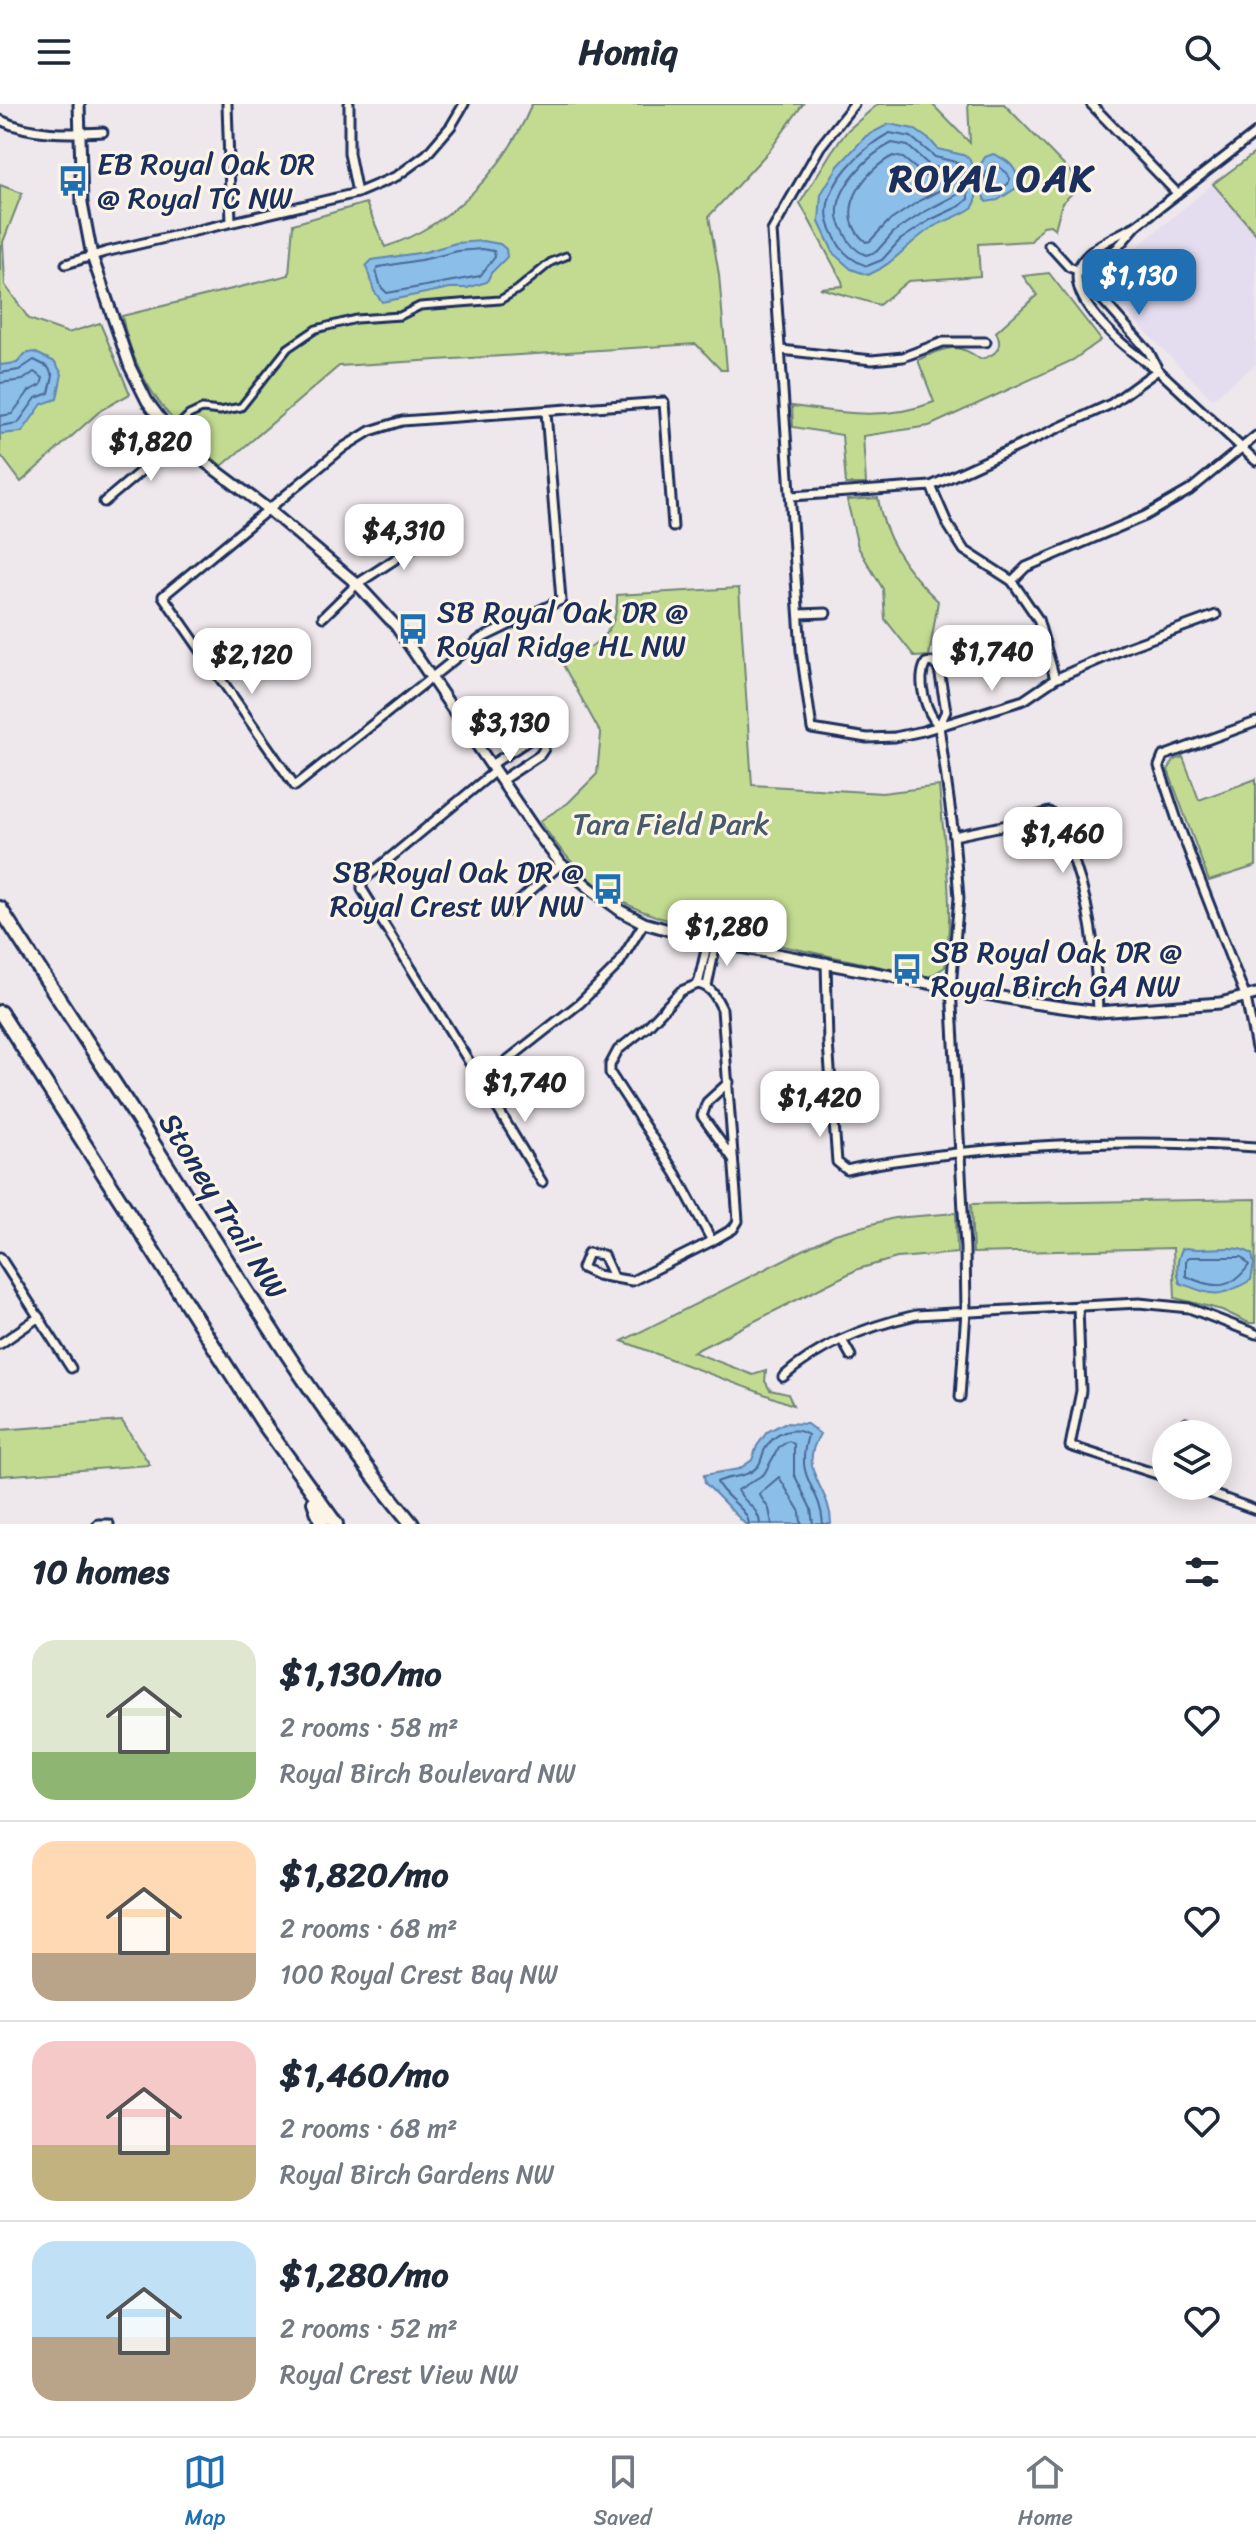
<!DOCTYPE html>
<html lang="en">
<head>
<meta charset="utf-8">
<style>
	:root { --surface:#fff; --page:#f2f2f3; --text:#1f2937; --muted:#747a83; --line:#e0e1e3; --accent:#1f6fb2 }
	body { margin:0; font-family:Sriracha,sans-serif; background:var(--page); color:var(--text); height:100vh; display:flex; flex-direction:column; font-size:30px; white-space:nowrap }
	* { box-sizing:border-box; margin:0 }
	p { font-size:26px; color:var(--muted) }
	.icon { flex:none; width:44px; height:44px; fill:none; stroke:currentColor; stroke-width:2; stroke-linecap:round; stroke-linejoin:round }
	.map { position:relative; height:1420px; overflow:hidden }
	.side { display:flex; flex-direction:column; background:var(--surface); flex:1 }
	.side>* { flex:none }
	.buttons { position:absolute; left:1152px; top:1316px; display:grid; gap:16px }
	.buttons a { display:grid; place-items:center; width:80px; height:80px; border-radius:50%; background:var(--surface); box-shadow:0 4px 20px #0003; font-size:40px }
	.price { position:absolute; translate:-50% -68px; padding:0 18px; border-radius:16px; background:#fff; color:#222; font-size:26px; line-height:52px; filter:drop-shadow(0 2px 4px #0008) }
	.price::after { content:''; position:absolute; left:50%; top:48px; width:24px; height:18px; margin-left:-12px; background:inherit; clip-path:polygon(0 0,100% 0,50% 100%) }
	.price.active { background:var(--accent); color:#fff }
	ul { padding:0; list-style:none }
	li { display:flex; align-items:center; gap:24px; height:200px; padding:0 32px }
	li+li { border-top:2px solid var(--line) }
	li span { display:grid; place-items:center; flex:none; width:224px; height:160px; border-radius:24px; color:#555 }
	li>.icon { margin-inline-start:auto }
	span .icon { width:96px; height:96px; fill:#fffc; stroke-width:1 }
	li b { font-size:34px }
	h2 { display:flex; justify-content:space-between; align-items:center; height:96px; padding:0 32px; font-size:34px }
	header { display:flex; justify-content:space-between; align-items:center; height:104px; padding:0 32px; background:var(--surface); font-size:36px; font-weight:700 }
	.menu { display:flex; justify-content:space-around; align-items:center; height:112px; border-top:2px solid var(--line); background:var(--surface); font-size:22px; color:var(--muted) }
	.menu a { display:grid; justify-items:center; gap:4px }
	.menu .active { color:var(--accent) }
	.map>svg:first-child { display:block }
	.built { fill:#e4ddef }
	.green { fill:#c3db91; stroke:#6f8578; stroke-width:2 }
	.water { fill:#8bbee8; stroke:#5e85b1; stroke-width:2 }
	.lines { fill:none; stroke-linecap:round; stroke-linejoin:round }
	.shore { stroke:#486895; stroke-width:2 }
	.pedestrian-casing { stroke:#1b2f5e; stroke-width:11 }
	.minor-casing { stroke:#1b2f5e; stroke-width:13 }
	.tertiary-casing { stroke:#1b2f5e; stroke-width:15 }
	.motorway-casing { stroke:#1b2f5e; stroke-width:18 }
	.pedestrian { stroke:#fcf5e5; stroke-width:5 }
	.minor { stroke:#fcf5e5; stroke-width:7 }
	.tertiary { stroke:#fcf5e5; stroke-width:9 }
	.motorway { stroke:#fcf5e5; stroke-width:12 }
	.labels { text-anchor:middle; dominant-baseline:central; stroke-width:6; stroke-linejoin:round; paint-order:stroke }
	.poi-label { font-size:30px; fill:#1b2f5e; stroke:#fcf5e5; text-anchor:start }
	.park-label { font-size:30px; fill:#455a6b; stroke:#fcf5e5 }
	.street-label { font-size:30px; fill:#1b2f5e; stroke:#fcf5e5 }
	.district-label { font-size:38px; font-weight:bold; letter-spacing:2px; fill:#1b2f5e; stroke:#fcf5e5 }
</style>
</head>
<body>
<header><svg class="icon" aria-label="menu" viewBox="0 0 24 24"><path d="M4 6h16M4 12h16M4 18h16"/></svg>Homiq<svg class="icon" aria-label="search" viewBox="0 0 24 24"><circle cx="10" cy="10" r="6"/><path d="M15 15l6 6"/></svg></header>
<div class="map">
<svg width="1256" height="1420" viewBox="0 0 1256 1420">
	<rect width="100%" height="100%" fill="#eee7eb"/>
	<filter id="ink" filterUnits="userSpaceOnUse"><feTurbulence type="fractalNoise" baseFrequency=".0125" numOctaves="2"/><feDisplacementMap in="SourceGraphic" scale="16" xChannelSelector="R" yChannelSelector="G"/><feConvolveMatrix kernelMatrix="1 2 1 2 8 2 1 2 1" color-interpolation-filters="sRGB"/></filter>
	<g filter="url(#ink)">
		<path class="built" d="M 1213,80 L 1256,130 L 1256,260 L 1212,295 L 1123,205 L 1101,179 L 1102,172 Z"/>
		<g class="green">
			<path d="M 532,0 L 803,0 L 769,47 L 709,112 L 719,171 L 727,266 L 721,266 L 696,240 L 339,262 L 222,362 C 172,321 135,279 122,212 L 289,171 L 293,120 L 366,99 L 385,143 C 452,121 505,65 532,0 Z"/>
			<path d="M 878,0 L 932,0 L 970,39 L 968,0 L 1004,0 L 1082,80 L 1062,99 L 1055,125 L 1050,121 L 1043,122 L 1031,137 L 978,140 L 980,172 L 908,177 L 879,201 L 820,184 L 843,182 L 842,177 L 800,99 L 832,47 L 848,26 Z"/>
			<path d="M 1256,48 L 1256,130 L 1213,80 Z"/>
			<path d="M 0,81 L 22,89 L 3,138 L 5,181 L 29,215 L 68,229 L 100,219 L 130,290 L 101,306 L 21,378 L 0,350 Z"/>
			<path d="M 1049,169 L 1101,236 L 1073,256 L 929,322 L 863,332 L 866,380 L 846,380 L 842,331 L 793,323 L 792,302 C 842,309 886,317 934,298 L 918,256 C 943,245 955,236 980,255 C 996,252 1004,243 996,228 L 1037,191 L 1023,172 Z"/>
			<path d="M 878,394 C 884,435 908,469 938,497 L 929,552 L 915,553 L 885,515 L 883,485 L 858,443 L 847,396 Z"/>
			<path d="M 739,484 L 752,681 L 882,689 L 939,682 C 944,743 955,803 945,863 L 929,873 C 876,862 822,850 768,839 C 664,817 602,812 540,717 L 568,699 L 597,670 L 601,630 L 562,559 C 592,543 619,531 617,491 Z"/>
			<path d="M 1183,653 L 1199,696 L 1256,675 L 1256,762 L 1209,777 L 1168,666 L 1174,656 Z"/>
			<path d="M 1256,1095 L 1255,1219 L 1249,1219 L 1222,1206 L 1175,1194 L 1173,1144 L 973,1149 L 971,1100 Z"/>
			<path d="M 956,1109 L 957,1149 L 897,1154 L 858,1165 L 693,1248 L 753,1271 L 766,1267 L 765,1277 L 770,1286 L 788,1290 L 793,1301 L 622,1237 L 835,1130 L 894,1114 Z"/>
			<path d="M 122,1317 L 150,1361 L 0,1372 L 0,1326 Z"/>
		</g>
		<g class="water">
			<path d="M 889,20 L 914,25 L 930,36 L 938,45 L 963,51 L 969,54 L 975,70 L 985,53 L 993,50 C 1009,56 1021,66 1016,84 L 998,96 L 986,98 L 976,76 L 976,97 L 973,103 C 961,112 946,116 933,123 C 908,138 895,160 868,171 L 851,165 L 834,150 L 819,118 L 821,90 L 838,62 L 866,32 Z"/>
			<path d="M 483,137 L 500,140 L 506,145 L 507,153 L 491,169 L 487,178 L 467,184 L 450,184 L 382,198 L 374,187 L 366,162 L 372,156 L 425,148 L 456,139 Z"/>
			<path d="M 34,248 L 55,258 L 62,270 L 57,295 L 42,300 L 22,328 L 0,330 L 0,261 L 17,259 L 25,250 Z"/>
			<path d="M 1187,1144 C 1207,1148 1235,1138 1252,1150 L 1254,1160 L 1251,1176 C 1218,1195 1214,1192 1180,1179 C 1176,1168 1177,1156 1182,1145 Z"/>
			<path d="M 784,1319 L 807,1320 L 820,1330 C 796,1369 831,1382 831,1420 L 745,1420 L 705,1379 L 704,1371 L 739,1365 L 752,1356 L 757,1342 L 767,1328 Z"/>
		</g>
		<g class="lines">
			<g class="shore">
				<path d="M 890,29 L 911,33 L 935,53 L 960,59 L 968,75 L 968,95 L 960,102 L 930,116 L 900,136 L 882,156 L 867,162 C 852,157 842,149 835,134 C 833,129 829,122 828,116 C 821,83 863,42 890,29 Z"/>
				<path d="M 892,39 L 908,42 L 930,62 L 953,67 L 958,77 L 958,90 L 924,108 L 894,128 L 876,148 L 866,151 C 856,147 849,140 845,130 C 842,124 838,118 838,112 C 835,84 868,51 892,39 Z"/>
				<path d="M 893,52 L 903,54 L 925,72 L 944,77 L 946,83 L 919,97 L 888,118 L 870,137 L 866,138 C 832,111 863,67 893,52 Z"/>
				<path d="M 994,59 L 1007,69 L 1010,75 L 1008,80 L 994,89 L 991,87 L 985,73 L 989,61 Z"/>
				<path d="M 482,145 L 494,147 L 495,153 L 480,172 L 387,189 L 381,183 L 376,167 L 379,163 L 426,155 L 458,147 Z"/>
				<path d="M 0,269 L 19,266 L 34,256 L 48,263 L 53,272 L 49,289 L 36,294 L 18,319 L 0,322"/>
				<path d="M 0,279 L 23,276 L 34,268 L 43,274 L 41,281 L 29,287 L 12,310 L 0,312"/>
				<path d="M 1189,1153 L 1242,1153 L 1249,1161 C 1231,1187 1213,1185 1186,1172 L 1186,1156 Z"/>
				<path d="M 749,1420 C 747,1403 724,1394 717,1378 C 730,1371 747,1375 758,1362 C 762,1357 762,1350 765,1345 C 774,1329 793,1321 808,1331 C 794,1379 820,1379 823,1420"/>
				<path d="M 760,1420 C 759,1403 743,1399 738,1386 L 764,1370 L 779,1343 L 789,1337 L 794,1340 L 794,1370 L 811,1405 L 813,1420"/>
				<path d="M 772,1420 L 769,1405 L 759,1390 L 779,1373 L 800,1408 L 801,1420"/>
			</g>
			<defs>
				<path id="pedestrian" d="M 177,323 L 189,311 L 202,305 L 220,307 L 241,303 L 288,244 L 316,225 L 356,215 L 400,212 L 420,202 L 500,196 L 517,186 L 551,158 L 566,152"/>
				<g id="minor">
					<path d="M 227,0 L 231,118"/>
					<path d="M 349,0 L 349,49 L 357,89"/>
					<path d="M 1091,0 L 1177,89"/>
					<path d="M 0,16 C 32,31 68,30 103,28"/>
					<path d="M 1137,121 C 1119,131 1093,141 1081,159 C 1060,193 1132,251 1158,266 L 1256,357"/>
					<path d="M 1049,141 L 1069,163 L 1091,171"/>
					<path d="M 66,160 L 105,148 L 357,89 L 397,72 L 427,50 L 451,22 L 464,0"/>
					<path d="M 1091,171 L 1095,161 L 1117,144 L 1137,121 L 1256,29"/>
					<path d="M 1091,171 L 1092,184 L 1149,248 L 1157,264"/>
					<path d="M 781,246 L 872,256 L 903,253 L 943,238 L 986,238"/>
					<path d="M 546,308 L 561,496 L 480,535 L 295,682 L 163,492 L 344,343 L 370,327 L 402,317 L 664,298 L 673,423"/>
					<path d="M 931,382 L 1111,300 L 1158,266"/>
					<path d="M 792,392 L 931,382 L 948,421 L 964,446 L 1012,477 L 1038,515 L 1055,575 L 1024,596 L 923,627 L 895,633 L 867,634 L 812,625 L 801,547 L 772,127 L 820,43 L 854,0"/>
					<path d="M 104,398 L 177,337"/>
					<path d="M 1012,477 L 1026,463 L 1145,412 L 1190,386 L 1256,332"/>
					<path d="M 800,510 L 826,509"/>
					<path d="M 323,513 L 357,480 L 434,430"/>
					<path d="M 932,558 L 939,565 L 946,607 L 939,622 C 926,608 916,577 926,559 Z"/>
					<path d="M 1055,575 L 1128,543 L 1216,511"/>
					<path d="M 1256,618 L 1163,652 L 1159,662 L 1179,722 L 1246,894 L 1256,944"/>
					<path d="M 939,622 L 954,732 L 959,794 L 951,883 L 965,1144 L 966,1207 L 960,1293"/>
					<path d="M 491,661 L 532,634 L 543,638 L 544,645 L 540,651 L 502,676"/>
					<path d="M 495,667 L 362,777 L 362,785 L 481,977 L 580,899 L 618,861 L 644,819"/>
					<path d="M 954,732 L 1007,721 L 1049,708 C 1060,715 1062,726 1067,739 C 1090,794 1096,849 1098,908"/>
					<path d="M 508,807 L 561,760"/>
					<path d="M 826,858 L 828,939 L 837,1058 L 847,1066 C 883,1057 919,1054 956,1049 C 1056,1038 1156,1036 1256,1043"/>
					<path d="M 698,880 C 712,883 716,893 722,905 L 738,1117 L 733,1125 L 712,1137 L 676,1070 L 610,969 L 610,961 L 618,946 L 647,923 L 681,887 Z"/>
					<path d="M 698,880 L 708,837"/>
					<path d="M 707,882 L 716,839"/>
					<path d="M 481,977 L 542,1078"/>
					<path d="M 729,978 L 707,998 L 702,1012 L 733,1055"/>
					<path d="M 0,1153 L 71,1264"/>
					<path d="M 613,1173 L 603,1151 L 588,1149 L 582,1164 L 597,1171 L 632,1177 L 712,1137"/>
					<path d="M 1078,1202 L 1081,1287 L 1070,1342 L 1166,1373"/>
					<path d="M 842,1236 L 851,1252"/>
					<path d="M 0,1240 L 39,1213"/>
					<path d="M 783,1273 C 820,1240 868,1222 916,1211 L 1139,1199 L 1189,1204 L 1256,1230"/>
					<path d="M 1182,1330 L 1186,1319"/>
					<path d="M 1190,1382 L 1256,1406"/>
					<path d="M 98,1420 L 109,1420"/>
				</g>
				<path id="tertiary" d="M 79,0 L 82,99 L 92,152 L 130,263 L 147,297 L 177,337 L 269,406 L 357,480 L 396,522 L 535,726 L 561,760 L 591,785 L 621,807 L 644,819 L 708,837 L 1033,899 L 1098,908 L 1220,899 L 1256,890"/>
				<g id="motorway">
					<path d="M 0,804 C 51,885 105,963 156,1044 C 238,1172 314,1303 412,1420"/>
					<path d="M 0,908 L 263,1319 L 336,1420"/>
					<path d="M 314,1398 L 322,1420"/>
				</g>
			</defs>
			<use href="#pedestrian" class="pedestrian-casing"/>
			<use href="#minor" class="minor-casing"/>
			<use href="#tertiary" class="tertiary-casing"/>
			<use href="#motorway" class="motorway-casing"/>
			<use href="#pedestrian" class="pedestrian"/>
			<use href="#minor" class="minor"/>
			<use href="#tertiary" class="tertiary"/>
			<use href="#motorway" class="motorway"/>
		</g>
	</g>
	<defs>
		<symbol id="bus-bare" viewBox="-9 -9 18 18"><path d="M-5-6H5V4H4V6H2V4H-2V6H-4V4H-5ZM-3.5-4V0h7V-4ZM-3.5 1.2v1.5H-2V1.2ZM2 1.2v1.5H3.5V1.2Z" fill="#1f6fb2" stroke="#fcf5e5" stroke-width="2.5" paint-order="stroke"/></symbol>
	</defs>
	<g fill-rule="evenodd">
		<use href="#bus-bare" x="51" y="55" width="44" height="44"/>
		<use href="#bus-bare" x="391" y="503" width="44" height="44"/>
		<use href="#bus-bare" x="586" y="763" width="44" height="44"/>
		<use href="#bus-bare" x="885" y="843" width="44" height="44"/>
	</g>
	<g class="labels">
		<g class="poi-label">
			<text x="97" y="60">EB Royal Oak DR<tspan x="97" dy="34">@ Royal TC NW</tspan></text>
			<text x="437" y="508">SB Royal Oak DR @<tspan x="437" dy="34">Royal Ridge HL NW</tspan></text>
			<text x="584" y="768" text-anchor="end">SB Royal Oak DR @<tspan x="584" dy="34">Royal Crest WY NW</tspan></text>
			<text x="931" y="848">SB Royal Oak DR @<tspan x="931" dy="34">Royal Birch GA NW</tspan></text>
		</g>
		<g class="park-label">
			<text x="671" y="720">Tara Field Park</text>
		</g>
		<g class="street-label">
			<text transform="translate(223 1102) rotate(58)">Stoney Trail NW</text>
		</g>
		<g class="district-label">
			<text x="992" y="74">ROYAL OAK</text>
		</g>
	</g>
</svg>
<div class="buttons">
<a><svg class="icon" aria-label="layers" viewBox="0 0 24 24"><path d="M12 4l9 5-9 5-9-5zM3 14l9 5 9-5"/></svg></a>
</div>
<b class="price active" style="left:1139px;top:213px">$1,130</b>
<b class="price" style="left:151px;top:379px">$1,820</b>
<b class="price" style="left:404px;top:468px">$4,310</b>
<b class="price" style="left:992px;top:589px">$1,740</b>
<b class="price" style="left:252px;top:592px">$2,120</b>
<b class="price" style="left:510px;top:660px">$3,130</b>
<b class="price" style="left:1063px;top:771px">$1,460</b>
<b class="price" style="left:727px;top:864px">$1,280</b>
<b class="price" style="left:525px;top:1020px">$1,740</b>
<b class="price" style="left:820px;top:1035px">$1,420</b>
</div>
<section class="side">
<h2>10 homes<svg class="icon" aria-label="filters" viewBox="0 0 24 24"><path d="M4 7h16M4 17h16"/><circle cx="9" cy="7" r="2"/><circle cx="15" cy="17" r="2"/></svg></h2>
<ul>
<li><span style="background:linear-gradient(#dfe7d0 70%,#8fb573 0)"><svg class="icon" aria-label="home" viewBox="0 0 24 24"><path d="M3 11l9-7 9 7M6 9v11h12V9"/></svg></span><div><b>$1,130/mo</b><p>2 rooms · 58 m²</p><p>Royal Birch Boulevard NW</p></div><svg class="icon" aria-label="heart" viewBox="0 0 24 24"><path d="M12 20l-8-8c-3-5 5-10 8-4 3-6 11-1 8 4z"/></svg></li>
<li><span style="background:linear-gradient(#ffd9b3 70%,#b9a48a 0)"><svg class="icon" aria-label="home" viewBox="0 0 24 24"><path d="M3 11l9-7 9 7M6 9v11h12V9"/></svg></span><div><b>$1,820/mo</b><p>2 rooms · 68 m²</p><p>100 Royal Crest Bay NW</p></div><svg class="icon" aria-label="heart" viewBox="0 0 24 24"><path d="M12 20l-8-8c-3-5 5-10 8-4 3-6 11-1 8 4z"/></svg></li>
<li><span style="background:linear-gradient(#f6c9c9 65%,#c2b280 0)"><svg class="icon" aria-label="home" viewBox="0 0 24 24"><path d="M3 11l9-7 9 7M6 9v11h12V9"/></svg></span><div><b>$1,460/mo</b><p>2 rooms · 68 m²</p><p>Royal Birch Gardens NW</p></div><svg class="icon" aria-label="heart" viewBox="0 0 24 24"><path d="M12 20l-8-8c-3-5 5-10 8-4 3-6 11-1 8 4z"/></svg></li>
<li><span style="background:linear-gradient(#bfe0f5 60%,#b9a48a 0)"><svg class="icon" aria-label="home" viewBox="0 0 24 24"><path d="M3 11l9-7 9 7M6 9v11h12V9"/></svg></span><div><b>$1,280/mo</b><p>2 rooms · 52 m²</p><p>Royal Crest View NW</p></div><svg class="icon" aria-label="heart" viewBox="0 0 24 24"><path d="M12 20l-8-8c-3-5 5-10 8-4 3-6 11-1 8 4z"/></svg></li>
</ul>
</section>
<nav class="menu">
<a class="active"><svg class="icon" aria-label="map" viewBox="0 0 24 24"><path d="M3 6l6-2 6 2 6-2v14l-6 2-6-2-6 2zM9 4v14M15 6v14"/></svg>Map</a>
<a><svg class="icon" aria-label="saved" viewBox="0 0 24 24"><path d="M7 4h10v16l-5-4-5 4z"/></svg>Saved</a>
<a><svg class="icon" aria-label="home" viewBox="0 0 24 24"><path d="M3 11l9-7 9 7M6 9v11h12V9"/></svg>Home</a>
</nav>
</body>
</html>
